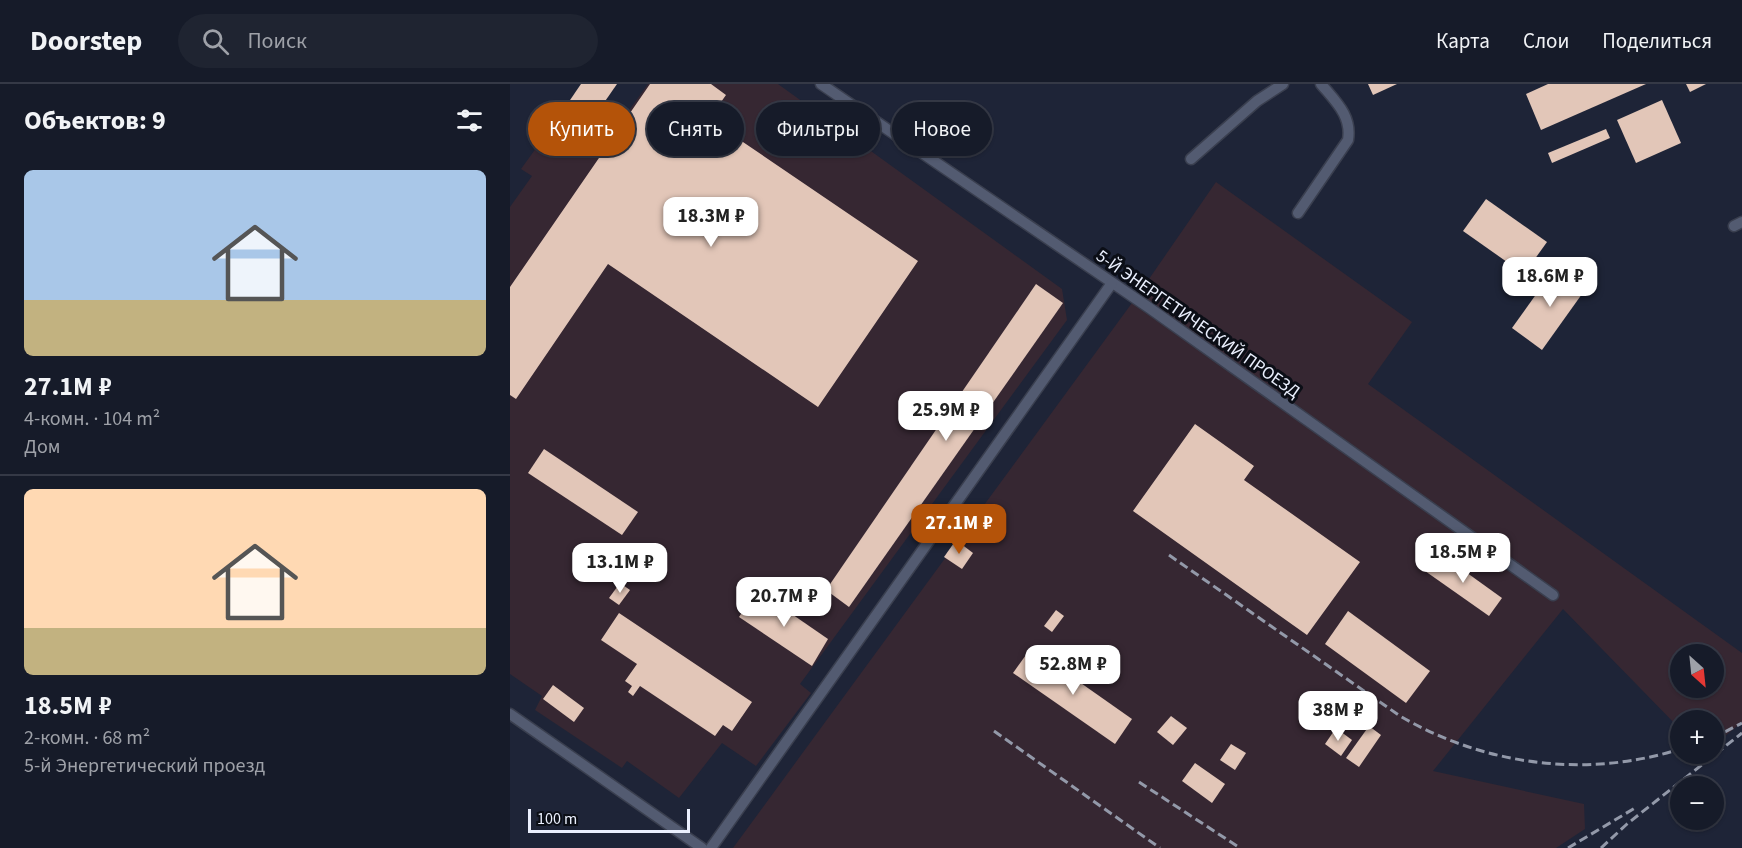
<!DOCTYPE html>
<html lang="ru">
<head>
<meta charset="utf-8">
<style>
	:root { --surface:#161b29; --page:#1f2431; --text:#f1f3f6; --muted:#9ea1a8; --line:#353946; --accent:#b45309 }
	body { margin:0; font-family:"Source Sans 3",sans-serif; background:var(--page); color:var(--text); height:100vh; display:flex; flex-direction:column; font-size:22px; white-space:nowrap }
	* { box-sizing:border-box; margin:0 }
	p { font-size:20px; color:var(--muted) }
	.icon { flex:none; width:33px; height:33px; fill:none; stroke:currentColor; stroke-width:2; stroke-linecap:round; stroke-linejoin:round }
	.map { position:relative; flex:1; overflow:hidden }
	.panel { display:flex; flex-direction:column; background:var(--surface); width:510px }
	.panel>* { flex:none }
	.banner { position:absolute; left:18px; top:18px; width:570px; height:54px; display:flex; gap:12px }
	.needle { width:39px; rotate:153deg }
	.controls { position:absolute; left:1160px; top:560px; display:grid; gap:12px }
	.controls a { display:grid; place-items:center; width:54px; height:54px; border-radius:50%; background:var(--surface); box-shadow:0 2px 4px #0004,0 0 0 2px var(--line); font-size:30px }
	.scale { position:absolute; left:18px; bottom:15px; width:162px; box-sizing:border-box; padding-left:6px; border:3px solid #ebf0fe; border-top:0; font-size:16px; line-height:21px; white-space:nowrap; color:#ebf0fe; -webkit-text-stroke:4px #0b0e16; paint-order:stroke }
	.price { position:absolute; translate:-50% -51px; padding:0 14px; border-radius:12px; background:#fff; color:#222; font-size:20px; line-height:39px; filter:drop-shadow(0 2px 3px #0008) }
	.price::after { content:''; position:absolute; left:50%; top:36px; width:18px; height:14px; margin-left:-9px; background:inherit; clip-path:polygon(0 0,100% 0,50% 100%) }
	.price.active { background:var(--accent); color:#fff }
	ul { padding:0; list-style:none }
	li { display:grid; align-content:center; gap:12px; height:318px; padding:0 24px }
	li+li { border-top:2px solid var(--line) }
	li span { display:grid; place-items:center; height:186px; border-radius:9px; color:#555 }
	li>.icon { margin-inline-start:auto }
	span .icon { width:108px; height:108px; fill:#fffc; stroke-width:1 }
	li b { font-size:26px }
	h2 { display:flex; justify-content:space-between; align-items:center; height:72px; padding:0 24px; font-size:26px }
	.tag { padding:0 21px; border-radius:27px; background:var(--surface); box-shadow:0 2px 4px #0004,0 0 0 2px var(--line); font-size:21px; line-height:54px }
	.tag.active { background:var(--accent); color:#fff }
	header { display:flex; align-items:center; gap:36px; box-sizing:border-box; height:84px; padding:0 30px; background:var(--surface); border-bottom:2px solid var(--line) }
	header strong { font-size:28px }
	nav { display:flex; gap:33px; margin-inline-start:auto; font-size:21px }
	.search { width:420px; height:54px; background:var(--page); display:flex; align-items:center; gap:15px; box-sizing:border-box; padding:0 21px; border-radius:33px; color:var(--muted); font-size:22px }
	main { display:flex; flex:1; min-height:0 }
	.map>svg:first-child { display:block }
	.industrial { fill:#362732; fill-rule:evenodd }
	.building { fill:#e2c6b8 }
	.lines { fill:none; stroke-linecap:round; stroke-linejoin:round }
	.street-casing { stroke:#3a3f4f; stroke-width:13 }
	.street { stroke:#535b71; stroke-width:10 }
	.rail { stroke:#9399a9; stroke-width:3; stroke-dasharray:9 4.5; stroke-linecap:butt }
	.labels { text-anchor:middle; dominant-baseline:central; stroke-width:6; stroke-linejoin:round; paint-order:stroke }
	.street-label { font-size:18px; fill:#ebf0fe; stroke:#0b0e16 }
</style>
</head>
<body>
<header>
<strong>Doorstep</strong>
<div class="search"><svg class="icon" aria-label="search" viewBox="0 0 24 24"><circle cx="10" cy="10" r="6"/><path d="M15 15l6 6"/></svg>Поиск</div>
<nav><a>Карта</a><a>Слои</a><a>Поделиться</a></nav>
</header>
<main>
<section class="panel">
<h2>Объектов: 9<svg class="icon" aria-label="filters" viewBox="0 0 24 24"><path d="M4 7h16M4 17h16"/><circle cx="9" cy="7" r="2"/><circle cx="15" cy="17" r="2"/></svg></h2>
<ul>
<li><span style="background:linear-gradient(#a9c7e8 70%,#c2b280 0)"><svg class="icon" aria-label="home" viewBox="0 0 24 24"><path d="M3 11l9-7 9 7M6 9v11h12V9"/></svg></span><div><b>27.1M ₽</b><p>4-комн. · 104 m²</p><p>Дом</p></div></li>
<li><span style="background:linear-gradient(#ffd9b3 75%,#c2b280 0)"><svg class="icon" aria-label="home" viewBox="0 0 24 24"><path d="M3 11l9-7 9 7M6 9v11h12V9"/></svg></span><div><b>18.5M ₽</b><p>2-комн. · 68 m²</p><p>5-й Энергетический проезд</p></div></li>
</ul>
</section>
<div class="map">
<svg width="1232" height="764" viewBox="0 0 1232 764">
	<rect width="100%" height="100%" fill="#1e2437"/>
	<g class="industrial">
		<path d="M 138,0 L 268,0 L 552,205 L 557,236 L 290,600 L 301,609 L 246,682 L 212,659 L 169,714 L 117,677 L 112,684 L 25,626 L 32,612 L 0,590 L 0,123 L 22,92 L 11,85 L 45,38 L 89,68 Z"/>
		<path d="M 706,98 L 902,238 L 858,300 L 1232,569 L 1232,638 L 1203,662 L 1203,636 L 1170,636 L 1170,645 L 1053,525 L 923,687 L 1074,720 L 1075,745 L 1046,764 L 223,764 L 630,208 ZM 1170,570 L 1203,570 L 1203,603 L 1170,603 Z"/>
	</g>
	<g class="building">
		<path d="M 71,0 L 107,0 L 82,36 L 58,19 Z"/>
		<path d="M 140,0 L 201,0 L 216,11 L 199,35 L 408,177 L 308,323 L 98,180 L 6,315 L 0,311 L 0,203 Z"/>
		<path d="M 858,0 L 887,0 L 863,11 Z"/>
		<path d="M 1038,0 L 1136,0 L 1031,46 L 1016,10 Z"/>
		<path d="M 1176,0 L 1196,0 L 1180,8 Z"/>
		<path d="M 1152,16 L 1171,59 L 1126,79 L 1107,36 Z"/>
		<path d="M 1096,45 L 1100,54 L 1042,79 L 1038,69 Z"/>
		<path d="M 976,115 L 1037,158 L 1014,190 L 953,147 Z"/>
		<path d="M 1047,181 L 1077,203 L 1032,266 L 1002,244 Z"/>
		<path d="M 526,200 L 553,219 L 339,523 L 316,506 Z"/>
		<path d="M 685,340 L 744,382 L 734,396 L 850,478 L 797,551 L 623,427 Z"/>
		<path d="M 34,365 L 128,428 L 112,451 L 18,389 Z"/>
		<path d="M 446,456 L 463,469 L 452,485 L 434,473 Z"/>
		<path d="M 928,468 L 992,514 L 979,532 L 915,487 Z"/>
		<path d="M 110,499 L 120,506 L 109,521 L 99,514 Z"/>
		<path d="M 247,506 L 318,555 L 302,582 L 229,533 Z"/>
		<path d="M 546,526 L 554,532 L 542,548 L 534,542 Z"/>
		<path d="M 838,527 L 920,587 L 896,619 L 815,560 Z"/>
		<path d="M 109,529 L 242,618 L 222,647 L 213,641 L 205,652 L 130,602 L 123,612 L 118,608 L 122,602 L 115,597 L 127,580 L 91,556 Z"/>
		<path d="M 521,564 L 622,635 L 605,660 L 503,589 Z"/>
		<path d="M 43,601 L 74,624 L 64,638 L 33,615 Z"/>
		<path d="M 661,632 L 677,644 L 663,661 L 647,648 Z"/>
		<path d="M 859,642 L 871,651 L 849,683 L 836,674 Z"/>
		<path d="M 826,644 L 842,656 L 831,672 L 815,660 Z"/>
		<path d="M 721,660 L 736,669 L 725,686 L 710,676 Z"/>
		<path d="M 685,679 L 715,700 L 702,719 L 672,697 Z"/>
	</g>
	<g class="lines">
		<defs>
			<g id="street">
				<path d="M 311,0 L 638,223 L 1043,511"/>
				<path d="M 681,75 L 747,17 L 773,0"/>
				<path d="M 788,129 L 838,56 C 842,32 826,18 811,0"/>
				<path d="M 1224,142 L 1232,138"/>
				<path d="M 0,630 L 192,764"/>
				<path d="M 201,764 L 602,199"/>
			</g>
		</defs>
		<use href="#street" class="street-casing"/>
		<use href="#street" class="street"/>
		<g class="rail">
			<path d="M 659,471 L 890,632 C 974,681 1076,695 1170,665"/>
			<path d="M 484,647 L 650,764"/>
			<path d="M 1203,654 L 1232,639"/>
			<path d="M 629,698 L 730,764"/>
			<path d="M 1058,764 L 1125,724"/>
			<path d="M 1091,764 L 1117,740 L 1232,649"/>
		</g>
	</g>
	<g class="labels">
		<g class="street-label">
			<text transform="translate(688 240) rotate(35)">5-Й ЭНЕРГЕТИЧЕСКИЙ ПРОЕЗД</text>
		</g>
	</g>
</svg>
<div class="controls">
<a><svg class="needle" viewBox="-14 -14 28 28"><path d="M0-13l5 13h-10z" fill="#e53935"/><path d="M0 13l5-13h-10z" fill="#9ea1a8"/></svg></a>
<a>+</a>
<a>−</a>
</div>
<div class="scale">100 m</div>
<b class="price" style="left:201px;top:164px">18.3M ₽</b>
<b class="price" style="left:1040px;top:224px">18.6M ₽</b>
<b class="price" style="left:436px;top:358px">25.9M ₽</b>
<b class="price active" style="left:449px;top:471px">27.1M ₽</b>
<b class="price" style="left:953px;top:500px">18.5M ₽</b>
<b class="price" style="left:110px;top:510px">13.1M ₽</b>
<b class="price" style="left:274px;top:544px">20.7M ₽</b>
<b class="price" style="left:563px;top:612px">52.8M ₽</b>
<b class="price" style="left:828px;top:658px">38M ₽</b>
<div class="banner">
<a class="tag active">Купить</a>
<a class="tag">Снять</a>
<a class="tag">Фильтры</a>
<a class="tag">Новое</a>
</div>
</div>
</main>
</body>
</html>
